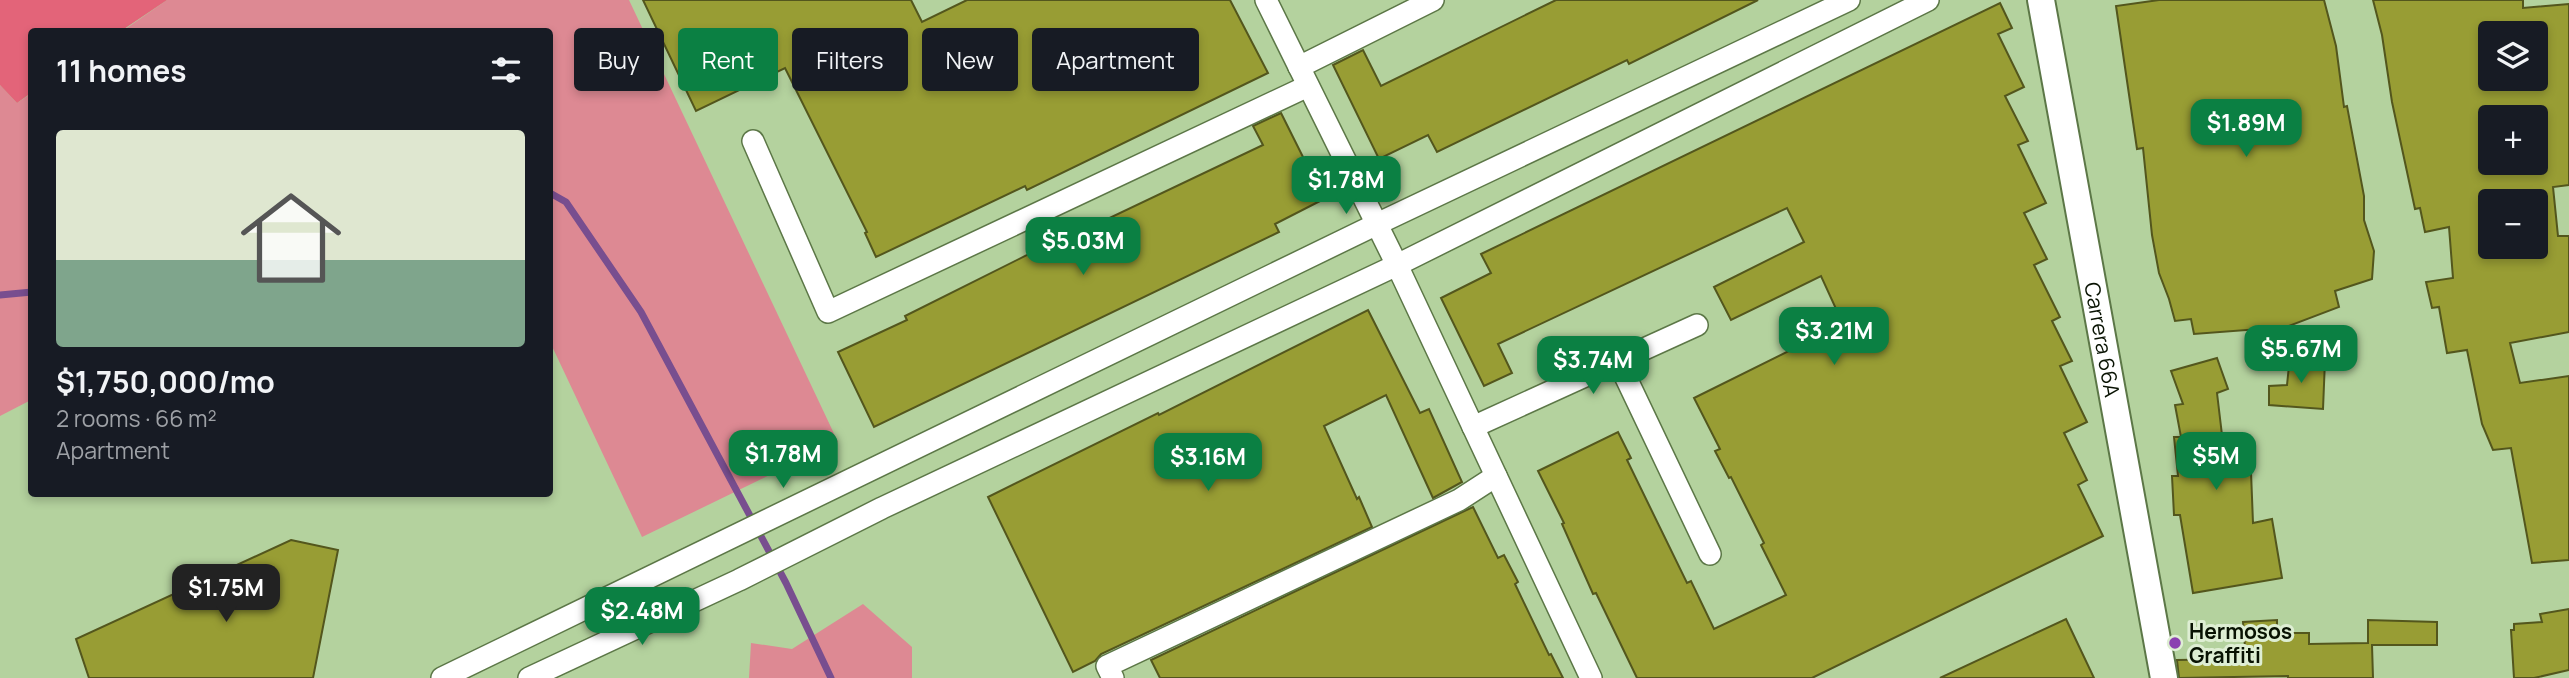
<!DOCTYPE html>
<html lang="en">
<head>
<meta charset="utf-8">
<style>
	:root { --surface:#171b24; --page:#242831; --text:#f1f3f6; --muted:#9ea1a6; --accent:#0b8043 }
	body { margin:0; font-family:Manrope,sans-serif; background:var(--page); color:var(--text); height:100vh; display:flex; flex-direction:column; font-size:26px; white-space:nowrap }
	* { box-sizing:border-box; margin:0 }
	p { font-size:23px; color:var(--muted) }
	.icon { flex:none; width:38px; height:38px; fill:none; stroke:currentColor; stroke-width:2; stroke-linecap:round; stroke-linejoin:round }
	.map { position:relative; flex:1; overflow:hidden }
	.sheet { position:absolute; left:28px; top:28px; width:525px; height:469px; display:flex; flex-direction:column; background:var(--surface); border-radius:7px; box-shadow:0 4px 10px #0003 }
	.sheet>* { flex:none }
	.banner { position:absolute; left:574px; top:28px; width:665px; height:63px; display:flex; gap:14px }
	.tools { position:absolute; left:2478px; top:21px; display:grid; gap:14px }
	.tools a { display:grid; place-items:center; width:70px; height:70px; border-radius:7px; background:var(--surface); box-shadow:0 4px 10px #0003; font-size:35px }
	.price { position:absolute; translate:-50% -60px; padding:0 16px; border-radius:14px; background:var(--accent); color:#fff; font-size:23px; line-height:46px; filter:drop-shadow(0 2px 4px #0008) }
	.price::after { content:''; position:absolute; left:50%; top:42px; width:21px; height:16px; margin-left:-10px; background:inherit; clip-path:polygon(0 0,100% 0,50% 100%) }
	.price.selected { background:#222; color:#fff }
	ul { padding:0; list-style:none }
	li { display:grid; align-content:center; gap:14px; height:371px; padding:0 28px }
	li span { display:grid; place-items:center; height:217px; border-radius:7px; color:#555 }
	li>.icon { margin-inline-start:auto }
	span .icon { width:126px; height:126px; fill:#fffc; stroke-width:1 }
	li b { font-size:30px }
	h2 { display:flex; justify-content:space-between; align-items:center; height:84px; padding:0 28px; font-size:30px }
	.pill { padding:0 24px; border-radius:7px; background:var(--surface); box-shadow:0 4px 10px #0003; font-size:24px; line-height:63px }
	.pill.selected { background:var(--accent); color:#fff }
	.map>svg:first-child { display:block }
	.green { fill:#dd8993 }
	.forest { fill:#e36479 }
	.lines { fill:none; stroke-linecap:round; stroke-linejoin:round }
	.stream { stroke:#784e8f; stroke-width:7 }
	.building { fill:#989d34; stroke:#53561d; stroke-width:2; fill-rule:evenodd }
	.minor-casing { stroke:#5c7747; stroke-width:24 }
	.tertiary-casing { stroke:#5c7747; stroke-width:30 }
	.minor { stroke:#fff; stroke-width:21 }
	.tertiary { stroke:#fff; stroke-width:26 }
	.poi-dot { fill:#8b3fb1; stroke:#deeed3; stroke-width:2.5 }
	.labels { text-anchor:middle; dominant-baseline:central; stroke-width:6; stroke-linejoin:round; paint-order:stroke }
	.street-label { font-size:21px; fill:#081202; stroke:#deeed3 }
	.poi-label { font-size:21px; font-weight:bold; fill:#081202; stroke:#deeed3; text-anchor:start }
</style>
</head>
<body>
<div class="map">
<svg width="2569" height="678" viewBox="0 0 2569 678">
	<rect width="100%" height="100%" fill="#b4d29e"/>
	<g class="green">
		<path d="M 167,0 L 629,0 L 838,442 L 642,537 L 550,342 L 550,32 L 121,32 Z"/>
		<path d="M 0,85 L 17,103 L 32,93 L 31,400 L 0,416 Z"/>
		<path d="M 863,604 L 912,647 L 912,678 L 749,678 L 751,643 L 792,649 Z"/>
	</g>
	<path class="forest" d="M 0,0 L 167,0 L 121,31 L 32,32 L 31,93 L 17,103 L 0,85 Z"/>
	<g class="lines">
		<g class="stream">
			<path d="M 550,193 L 566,202 L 641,312 L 786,583 L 831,678"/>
			<path d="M 0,295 L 32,292"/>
		</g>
	</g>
	<g class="building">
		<path d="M 643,0 L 911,0 L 922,22 L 967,0 L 1230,0 L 1268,73 L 1027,190 L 1025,186 L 876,257 L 865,233 L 867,232 L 785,68 L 696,111 Z"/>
		<path d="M 1556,0 L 1758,0 L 1629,64 L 1627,60 L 1437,152 L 1428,135 L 1379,159 L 1333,65 L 1363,50 L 1381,86 Z"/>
		<path d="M 2159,0 L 2324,0 L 2336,46 L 2344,107 L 2347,106 L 2364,196 L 2364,220 L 2374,251 L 2372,279 L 2335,291 L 2339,307 L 2286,327 L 2194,334 L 2191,319 L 2175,321 L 2169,299 L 2159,273 L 2152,235 L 2143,148 L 2137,149 L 2116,6 Z"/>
		<path d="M 2373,0 L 2523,0 L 2523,8 L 2569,4 L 2569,185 L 2553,187 L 2558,236 L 2569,236 L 2569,332 L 2510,343 L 2520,383 L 2569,376 L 2569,560 L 2532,563 L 2511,448 L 2493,450 L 2482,424 L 2467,350 L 2447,353 L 2439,307 L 2432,308 L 2426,282 L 2453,278 L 2449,227 L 2425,232 L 2420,208 L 2415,209 L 2392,102 L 2382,35 ZM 2490,33 L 2536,33 L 2536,79 L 2490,79 ZM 2490,117 L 2536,117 L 2536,163 L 2490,163 ZM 2483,201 L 2536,201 L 2536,247 L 2490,247 L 2490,225 Z"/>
		<path d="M 2000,3 L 2012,28 L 1998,34 L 2024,87 L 2005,96 L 2028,141 L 2018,145 L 2046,203 L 2024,213 L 2047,259 L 2034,265 L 2060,317 L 2052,321 L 2072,361 L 2060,366 L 2087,422 L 2064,433 L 2087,480 L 2078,485 L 2103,536 L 1812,678 L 1637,678 L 1596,593 L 1593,594 L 1562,524 L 1564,523 L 1538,471 L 1618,432 L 1631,458 L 1627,460 L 1687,583 L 1691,581 L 1714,629 L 1786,595 L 1761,545 L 1764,543 L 1731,477 L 1729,478 L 1715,451 L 1720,449 L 1694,398 L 1843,324 L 1821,276 L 1731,320 L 1714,287 L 1804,242 L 1787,208 L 1498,344 L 1512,373 L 1484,386 L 1441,298 L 1491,273 L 1481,254 Z"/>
		<path d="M 1281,113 L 1324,199 L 1275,224 L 1279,232 L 874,427 L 838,352 L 907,320 L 905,316 L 1033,252 L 1034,254 L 1263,145 L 1253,126 Z"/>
		<path d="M 1368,310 L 1420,413 L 1429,409 L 1462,482 L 1433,498 L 1386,395 L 1324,426 L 1357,499 L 1359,497 L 1372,527 L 1101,654 L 1095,661 L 1073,672 L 988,497 L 1158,413 L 1159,415 Z"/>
		<path d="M 2290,356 L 2325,360 L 2323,409 L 2269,405 L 2269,386 L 2287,385 Z"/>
		<path d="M 2217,358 L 2228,389 L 2217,393 L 2222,435 L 2232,434 L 2235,473 L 2251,472 L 2253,523 L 2272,519 L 2282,578 L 2193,593 L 2180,515 L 2174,515 L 2172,476 L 2178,476 L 2174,437 L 2181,437 L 2175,405 L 2183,404 L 2171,371 Z"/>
		<path d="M 1473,507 L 1498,558 L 1504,555 L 1518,582 L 1515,584 L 1549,655 L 1551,654 L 1563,678 L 1160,678 L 1151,660 Z"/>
		<path d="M 291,540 L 338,550 L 313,678 L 89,678 L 76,639 Z"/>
		<path d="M 2569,609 L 2569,670 L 2534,678 L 2514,678 L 2511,630 L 2514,630 L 2514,624 L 2542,622 L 2540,614 Z"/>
		<path d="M 2066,619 L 2094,678 L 1940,678 Z"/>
		<path d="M 2277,620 L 2277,633 L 2309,633 L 2309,644 L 2368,643 L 2368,620 L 2437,622 L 2437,645 L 2372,645 L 2373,678 L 2288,678 L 2288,676 L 2179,678 L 2177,660 L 2246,659 L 2243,622 Z"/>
	</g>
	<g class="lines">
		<defs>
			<g id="minor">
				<path d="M 1266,0 L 1397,265 L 1591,678"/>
				<path d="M 1299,67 L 1433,0"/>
				<path d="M 753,141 L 828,312 L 1308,86"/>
				<path d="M 1618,361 L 1710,554"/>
				<path d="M 1473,427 L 1697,325"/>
				<path d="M 442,678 L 1377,224 L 1849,0"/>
				<path d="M 529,678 L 739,580 L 882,508 L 1397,265 L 1928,0"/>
				<path d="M 1113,678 L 1107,666 L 1459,500 L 1496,476"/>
			</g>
			<g id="tertiary">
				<path id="s1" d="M 2041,0 L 2164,678"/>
			</g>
		</defs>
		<use href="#minor" class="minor-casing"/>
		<use href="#tertiary" class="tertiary-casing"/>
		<use href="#minor" class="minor"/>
		<use href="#tertiary" class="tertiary"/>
	</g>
	<circle class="poi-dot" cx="2175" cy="643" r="7"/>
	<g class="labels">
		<g class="street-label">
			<text stroke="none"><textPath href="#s1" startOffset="345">Carrera 66A</textPath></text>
		</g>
		<g class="poi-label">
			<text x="2189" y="631">Hermosos<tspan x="2189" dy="24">Graffiti</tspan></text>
		</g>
	</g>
</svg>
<div class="tools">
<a><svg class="icon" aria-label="layers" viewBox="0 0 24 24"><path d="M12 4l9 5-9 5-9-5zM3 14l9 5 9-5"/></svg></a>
<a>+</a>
<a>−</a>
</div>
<b class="price" style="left:2246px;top:159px">$1.89M</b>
<b class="price" style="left:1346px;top:216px">$1.78M</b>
<b class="price" style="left:1083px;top:277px">$5.03M</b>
<b class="price" style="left:1834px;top:367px">$3.21M</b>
<b class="price" style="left:2301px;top:385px">$5.67M</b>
<b class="price" style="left:1593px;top:396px">$3.74M</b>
<b class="price" style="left:783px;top:490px">$1.78M</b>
<b class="price" style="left:2216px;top:492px">$5M</b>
<b class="price" style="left:1208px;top:493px">$3.16M</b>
<b class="price selected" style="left:226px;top:624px">$1.75M</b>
<b class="price" style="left:642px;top:647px">$2.48M</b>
<div class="banner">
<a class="pill">Buy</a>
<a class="pill selected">Rent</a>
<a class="pill">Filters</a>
<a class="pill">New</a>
<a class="pill">Apartment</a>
</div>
<section class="sheet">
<h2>11 homes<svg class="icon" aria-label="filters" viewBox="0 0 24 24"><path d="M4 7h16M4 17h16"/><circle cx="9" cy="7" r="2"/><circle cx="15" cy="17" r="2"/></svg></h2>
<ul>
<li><span style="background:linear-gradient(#dfe7d0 60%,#7fa58c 0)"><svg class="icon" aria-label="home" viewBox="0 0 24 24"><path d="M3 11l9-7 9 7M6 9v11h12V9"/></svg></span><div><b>$1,750,000/mo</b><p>2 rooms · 66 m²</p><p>Apartment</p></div></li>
</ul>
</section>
</div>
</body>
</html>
